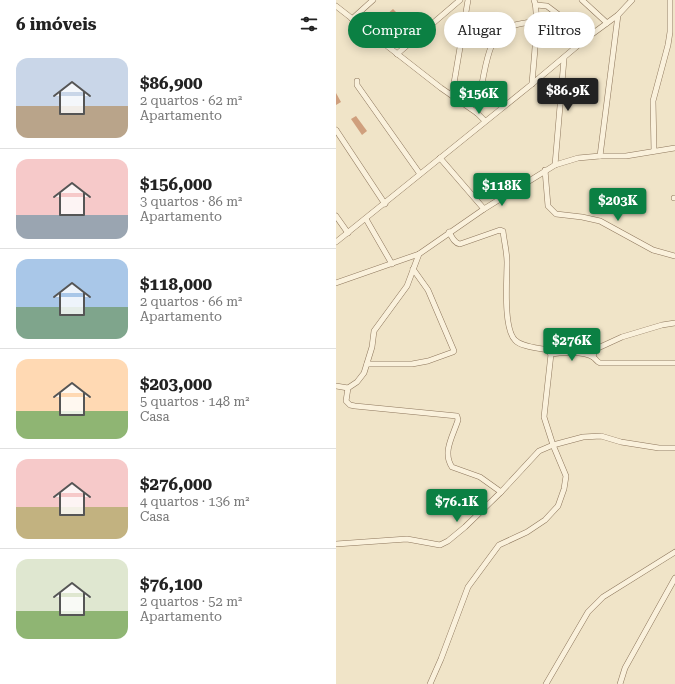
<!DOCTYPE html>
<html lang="pt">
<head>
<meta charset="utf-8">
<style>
	:root { --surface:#fff; --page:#f6f6f6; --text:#222; --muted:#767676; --line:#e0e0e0; --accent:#0b8043 }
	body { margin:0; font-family:"Roboto Serif",serif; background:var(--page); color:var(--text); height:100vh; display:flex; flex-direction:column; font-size:15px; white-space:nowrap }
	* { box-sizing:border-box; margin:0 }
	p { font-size:13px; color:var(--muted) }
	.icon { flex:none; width:22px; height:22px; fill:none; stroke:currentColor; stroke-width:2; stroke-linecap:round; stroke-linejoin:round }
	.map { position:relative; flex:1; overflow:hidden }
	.sheet { display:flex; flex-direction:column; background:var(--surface); width:336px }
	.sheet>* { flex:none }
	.guide { position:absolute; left:12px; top:12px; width:267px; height:36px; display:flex; gap:8px }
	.price { position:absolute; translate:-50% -34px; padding:0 9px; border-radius:4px; background:var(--accent); color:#fff; font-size:13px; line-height:26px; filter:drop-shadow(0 1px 2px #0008) }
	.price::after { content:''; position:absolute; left:50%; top:24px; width:12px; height:9px; margin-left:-6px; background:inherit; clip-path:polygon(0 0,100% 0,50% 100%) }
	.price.current { background:#222; color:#fff }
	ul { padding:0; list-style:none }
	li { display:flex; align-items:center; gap:12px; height:100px; padding:0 16px }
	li+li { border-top:1px solid var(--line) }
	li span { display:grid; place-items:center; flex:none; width:112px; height:80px; border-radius:12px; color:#555 }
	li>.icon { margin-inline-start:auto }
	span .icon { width:48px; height:48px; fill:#fffc; stroke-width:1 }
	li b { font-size:17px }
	h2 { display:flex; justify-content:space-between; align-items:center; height:48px; padding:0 16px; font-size:17px }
	.pill { padding:0 14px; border-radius:18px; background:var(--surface); box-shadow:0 2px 10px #0003; font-size:14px; line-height:36px }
	.pill.current { background:var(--accent); color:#fff }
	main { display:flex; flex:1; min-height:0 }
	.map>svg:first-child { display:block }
	.building { fill:#cf9f7d }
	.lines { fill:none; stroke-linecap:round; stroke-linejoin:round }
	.minor-casing { stroke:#8d765c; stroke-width:6 }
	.minor { stroke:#faf1dc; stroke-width:5 }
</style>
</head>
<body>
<main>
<section class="sheet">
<h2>6 imóveis<svg class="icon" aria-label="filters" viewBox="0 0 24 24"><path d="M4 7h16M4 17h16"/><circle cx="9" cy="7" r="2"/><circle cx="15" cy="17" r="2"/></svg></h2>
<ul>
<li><span style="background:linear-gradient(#c9d6e8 60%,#b9a48a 0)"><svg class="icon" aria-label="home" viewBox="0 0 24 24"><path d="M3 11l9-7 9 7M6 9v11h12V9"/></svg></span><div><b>$86,900</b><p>2 quartos · 62 m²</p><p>Apartamento</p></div></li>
<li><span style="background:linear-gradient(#f6c9c9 70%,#9aa5b1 0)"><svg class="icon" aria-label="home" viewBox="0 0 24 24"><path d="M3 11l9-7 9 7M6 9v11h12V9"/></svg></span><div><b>$156,000</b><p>3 quartos · 86 m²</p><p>Apartamento</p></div></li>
<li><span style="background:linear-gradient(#a9c7e8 60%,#7fa58c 0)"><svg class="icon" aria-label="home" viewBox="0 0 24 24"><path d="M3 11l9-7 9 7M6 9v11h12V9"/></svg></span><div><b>$118,000</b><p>2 quartos · 66 m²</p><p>Apartamento</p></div></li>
<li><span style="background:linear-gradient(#ffd9b3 65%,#8fb573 0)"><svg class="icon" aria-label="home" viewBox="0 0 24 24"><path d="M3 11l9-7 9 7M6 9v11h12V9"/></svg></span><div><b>$203,000</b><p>5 quartos · 148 m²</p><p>Casa</p></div></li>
<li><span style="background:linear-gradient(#f6c9c9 60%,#c2b280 0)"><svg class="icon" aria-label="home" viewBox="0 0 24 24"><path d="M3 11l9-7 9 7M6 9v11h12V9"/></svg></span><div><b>$276,000</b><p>4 quartos · 136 m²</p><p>Casa</p></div></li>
<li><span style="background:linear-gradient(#dfe7d0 65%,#8fb573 0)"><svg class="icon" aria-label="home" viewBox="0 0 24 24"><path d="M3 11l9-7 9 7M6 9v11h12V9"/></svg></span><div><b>$76,100</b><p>2 quartos · 52 m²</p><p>Apartamento</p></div></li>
</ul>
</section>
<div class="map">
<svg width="339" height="684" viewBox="0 0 339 684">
	<rect width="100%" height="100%" fill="#f0e4c8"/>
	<g class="building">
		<path d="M 57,9 L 61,13 L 46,26 L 42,22 Z"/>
		<path d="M 159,15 L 164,15 L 162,26 L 158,25 Z"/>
		<path d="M 0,93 L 5,102 L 0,105 Z"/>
		<path d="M 20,116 L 31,131 L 26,135 L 15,119 Z"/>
	</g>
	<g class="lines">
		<defs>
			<g id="minor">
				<path d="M 246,0 L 271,23"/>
				<path d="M 200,5 L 211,6 L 252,37"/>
				<path d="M 0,6 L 105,88 L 141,113 L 149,121"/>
				<path d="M 16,19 L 37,0"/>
				<path d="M 61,54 L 124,0"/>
				<path d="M 21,81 L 21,85 L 84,174"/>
				<path d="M 196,84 C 197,66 204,14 198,0"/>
				<path d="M 116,95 L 132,0"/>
				<path d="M 141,113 C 145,94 150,39 167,29 C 176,24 190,23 200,21"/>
				<path d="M 0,130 L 49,204"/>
				<path d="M 318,151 L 317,101 L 332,45 L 334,32 L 334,0"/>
				<path d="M 264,156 L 282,15"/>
				<path d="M 104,158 L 148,209"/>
				<path d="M 219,165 L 228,59"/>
				<path d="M 209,170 L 212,206 L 220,214 L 246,217 L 264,221 L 317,250 L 339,256"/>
				<path d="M 338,198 L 339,198"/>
				<path d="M 0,216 L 12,233"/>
				<path d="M 30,219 L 56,264"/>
				<path d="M 113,232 C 116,237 118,243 124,244 L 164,230 L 167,231 C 168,241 171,252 171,262 C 171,279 167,328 179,340 C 185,347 203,348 211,350 L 215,354"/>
				<path d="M 0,242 L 196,84 L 252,37 L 282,15 L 296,0"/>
				<path d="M 83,254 L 71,286 L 38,331 L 36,347 L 28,373 L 21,382 L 12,388 L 10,401 L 14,405 L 19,406 L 121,416 L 122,420 C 117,436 106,452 116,467 L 144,477 L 165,492"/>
				<path d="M 0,283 L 83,254 L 148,209 L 219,165 L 242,158 L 264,156 L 290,156 L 339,148"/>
				<path d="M 215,354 C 225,352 248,351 257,357 C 259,358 261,362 264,363 L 339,363"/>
				<path d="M 257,357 L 258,352 L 262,348 L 286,337 L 326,325 L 339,323"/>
				<path d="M 31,364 L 76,364 L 92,361 L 117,352 L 118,351 L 92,290 L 77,269"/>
				<path d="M 0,386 L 12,388"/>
				<path d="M 0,544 L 71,539 L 104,545 L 112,541 L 129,527 L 165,492 L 203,451 L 217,445 L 247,437 L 265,436 L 285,442 L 323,448 L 339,448"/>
				<path d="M 94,684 L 105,659 L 132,587 L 163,545 L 191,532 L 209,520 L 222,506 L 228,489 L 230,476 L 217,445 L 208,417 L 215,354"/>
				<path d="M 210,684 L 252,612 L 267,597 L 339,552"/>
				<path d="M 284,684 L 289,668 L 339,578"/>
			</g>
		</defs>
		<use href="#minor" class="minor-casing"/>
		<use href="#minor" class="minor"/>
	</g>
</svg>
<b class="price current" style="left:232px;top:112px">$86.9K</b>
<b class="price" style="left:143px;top:115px">$156K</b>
<b class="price" style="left:166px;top:207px">$118K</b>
<b class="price" style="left:282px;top:222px">$203K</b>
<b class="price" style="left:236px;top:362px">$276K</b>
<b class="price" style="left:121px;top:523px">$76.1K</b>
<div class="guide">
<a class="pill current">Comprar</a>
<a class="pill">Alugar</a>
<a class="pill">Filtros</a>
</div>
</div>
</main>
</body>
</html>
